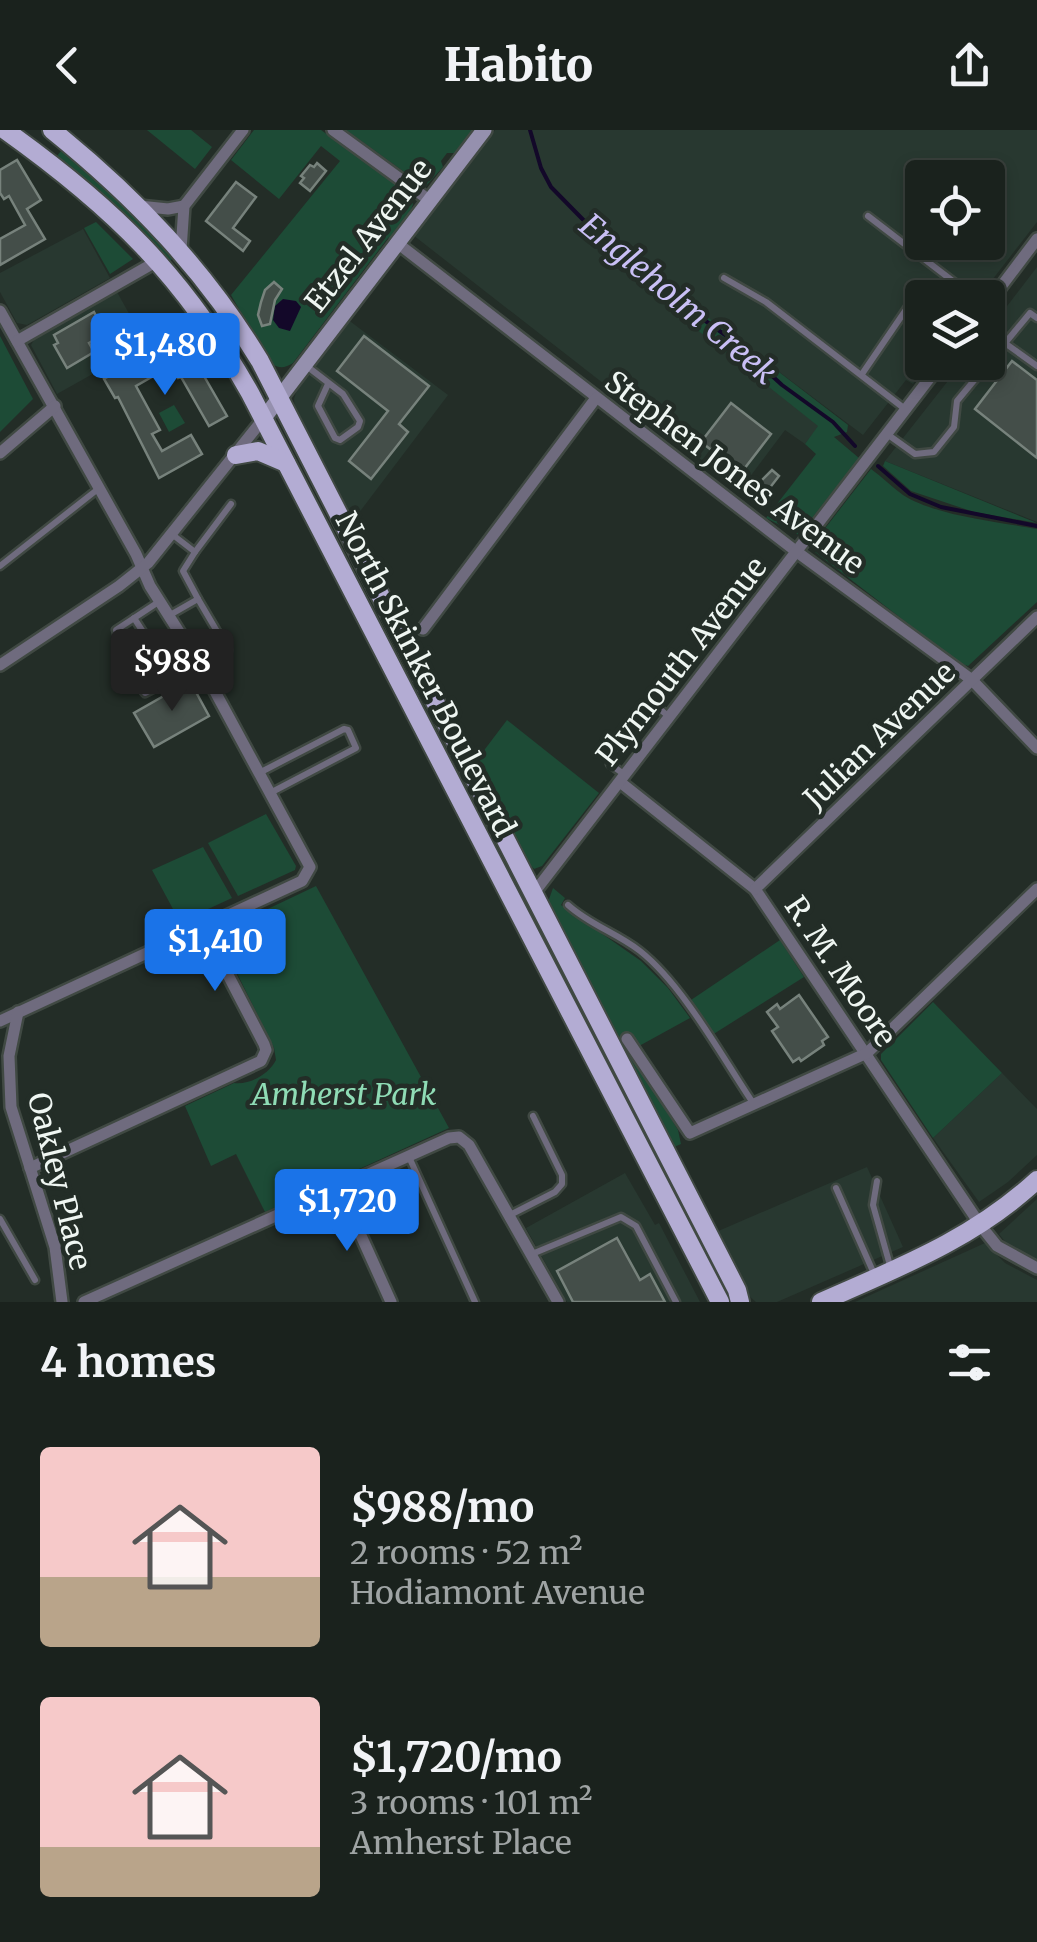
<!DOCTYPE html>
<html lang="en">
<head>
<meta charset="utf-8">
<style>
	:root { --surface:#1a221d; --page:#232a26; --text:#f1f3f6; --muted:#9fa4a4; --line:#383f3b; --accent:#1a73e8 }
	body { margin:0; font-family:Merriweather,serif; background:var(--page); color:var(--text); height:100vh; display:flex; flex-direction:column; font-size:38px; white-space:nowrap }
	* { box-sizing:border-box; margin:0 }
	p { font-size:32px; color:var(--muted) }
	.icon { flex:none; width:55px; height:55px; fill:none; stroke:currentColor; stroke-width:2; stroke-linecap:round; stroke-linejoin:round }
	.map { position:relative; height:1172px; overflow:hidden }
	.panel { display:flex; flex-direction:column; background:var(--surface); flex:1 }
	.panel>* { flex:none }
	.fabs { position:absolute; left:905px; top:30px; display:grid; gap:20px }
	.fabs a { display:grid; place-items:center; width:100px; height:100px; border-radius:10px; background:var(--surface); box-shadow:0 5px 15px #0003,0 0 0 2px var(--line); font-size:50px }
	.price { position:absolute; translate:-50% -85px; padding:0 22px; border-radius:10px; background:var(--accent); color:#fff; font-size:32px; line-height:65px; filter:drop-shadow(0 2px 5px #0008) }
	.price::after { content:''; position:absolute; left:50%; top:60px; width:30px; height:22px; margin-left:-15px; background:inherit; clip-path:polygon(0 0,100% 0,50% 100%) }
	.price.current { background:#222; color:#fff }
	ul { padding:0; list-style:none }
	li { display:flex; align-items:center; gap:30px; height:250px; padding:0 40px }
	li span { display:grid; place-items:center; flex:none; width:280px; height:200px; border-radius:10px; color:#555 }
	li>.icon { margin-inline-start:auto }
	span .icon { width:120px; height:120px; fill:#fffc; stroke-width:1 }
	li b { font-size:42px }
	h2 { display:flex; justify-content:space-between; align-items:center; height:120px; padding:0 40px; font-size:42px }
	header { display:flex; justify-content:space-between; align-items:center; height:130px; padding:0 40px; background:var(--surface); font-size:45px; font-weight:800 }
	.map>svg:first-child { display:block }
	.built { fill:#283830; fill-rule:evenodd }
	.green { fill:#1d4b36 }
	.water { fill:#130829 }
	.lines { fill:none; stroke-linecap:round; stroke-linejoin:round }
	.stream { stroke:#130829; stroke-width:4 }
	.building { fill:#444e49; stroke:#77827c; stroke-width:2.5 }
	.lane-casing { stroke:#404943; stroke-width:11 }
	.street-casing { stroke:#404943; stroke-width:16 }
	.secondary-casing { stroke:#404943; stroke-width:20 }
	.primary-casing { stroke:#404943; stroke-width:22 }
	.lane { stroke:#6f6b7e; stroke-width:6 }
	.street { stroke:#6f6b7e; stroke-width:11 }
	.secondary { stroke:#9590ae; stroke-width:15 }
	.primary { stroke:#b3acd3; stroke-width:18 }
	.labels { text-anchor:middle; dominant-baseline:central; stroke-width:9; stroke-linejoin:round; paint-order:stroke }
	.street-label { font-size:30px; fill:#eff6f2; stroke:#232d27 }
	.park-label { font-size:30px; font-style:italic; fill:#8fdcb5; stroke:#232d27 }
	.water-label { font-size:32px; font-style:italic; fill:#c9bff5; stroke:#232d27 }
</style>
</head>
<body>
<header><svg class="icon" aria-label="back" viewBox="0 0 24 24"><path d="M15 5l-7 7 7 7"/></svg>Habito<svg class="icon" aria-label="share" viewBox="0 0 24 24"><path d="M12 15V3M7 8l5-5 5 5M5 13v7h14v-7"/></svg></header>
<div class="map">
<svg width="1037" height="1172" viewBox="0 0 1037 1172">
	<rect width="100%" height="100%" fill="#232d27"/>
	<g class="built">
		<path d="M 495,0 L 1037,0 L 1037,92 L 979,167 L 922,168 L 922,232 L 929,233 L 913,254 L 906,250 L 863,305 L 670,160 L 662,171 L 819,296 L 805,314 L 785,300 L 740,360 L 413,105 ZM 922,48 L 988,48 L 988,112 L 922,112 Z"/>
		<path d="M 83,99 L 110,148 L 27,195 L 17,193 L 0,162 L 0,143 Z"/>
		<path d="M 1037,137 L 1037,392 L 885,331 L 962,233 L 988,232 L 988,201 Z"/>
		<path d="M 117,162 L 146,214 L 57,264 L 31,215 L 34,210 Z"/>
		<path d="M 347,189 L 448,265 L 352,392 L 295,279 L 294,269 L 299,253 Z"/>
		<path d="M 1002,943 L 1037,979 L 1037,1025 L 1008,1052 L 979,1072 L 933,1008 Z"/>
		<path d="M 867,1037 L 903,1117 L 777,1172 L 756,1172 L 749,1166 L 716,1102 Z"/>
		<path d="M 625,1043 L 655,1095 L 659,1093 L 700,1172 L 567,1172 L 526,1098 Z"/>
		<path d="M 1037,1069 L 1037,1129 L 1006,1113 L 999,1104 Z"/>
		<path d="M 985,1113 L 1005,1133 L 1037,1150 L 1037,1172 L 855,1172 Z"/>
	</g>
	<g class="green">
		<path d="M 147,0 L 191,0 L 212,17 L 195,39 Z"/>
		<path d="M 254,0 L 321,0 L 408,64 L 413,74 C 410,86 399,103 388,108 L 293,233 C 284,239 276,239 268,230 L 231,165 L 340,31 L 321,16 L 279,69 L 231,30 Z"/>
		<path d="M 346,0 L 473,0 L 455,23 L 447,23 L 441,31 L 443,37 L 425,57 Z"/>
		<path d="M 61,21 L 96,48 L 176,125 L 170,131 L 132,90 L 57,26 Z"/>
		<path d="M 96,92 L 133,129 L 110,144 L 84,98 Z"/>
		<path d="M 671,159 L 848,295 L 847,302 L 834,307 L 859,328 L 799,405 L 766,388 L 816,324 L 805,314 L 818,296 L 661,171 Z"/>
		<path d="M 0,206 L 33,269 L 0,302 Z"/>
		<path d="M 174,275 L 185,293 L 169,302 L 159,283 Z"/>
		<path d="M 885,331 L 1037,393 L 974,382 L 911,361 L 883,336 Z"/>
		<path d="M 871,339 C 882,347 892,357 903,365 C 936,386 999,392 1037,399 L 1037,472 L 968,536 L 959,533 L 815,422 L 816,410 Z"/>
		<path d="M 507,590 L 599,663 L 542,736 L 534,739 L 523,727 L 476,631 Z"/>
		<path d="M 266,684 L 296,736 L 295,740 L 238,766 L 208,713 Z"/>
		<path d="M 203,717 L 232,768 L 180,792 L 152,740 Z"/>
		<path d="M 316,756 L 449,998 L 265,1082 L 236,1024 L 211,1036 L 185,976 L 234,953 C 250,955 269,944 276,930 L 274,918 L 217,803 Z"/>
		<path d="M 553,758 L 565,768 L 561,775 L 641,831 L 668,858 L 690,888 L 630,921 L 678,1000 L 681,1014 L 674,1017 L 548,772 Z"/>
		<path d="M 780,810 L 804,847 L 712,905 L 688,872 Z"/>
		<path d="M 933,872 L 1002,943 L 933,1008 L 881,930 L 881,924 Z"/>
	</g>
	<path class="water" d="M 283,169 L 296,171 L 301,177 L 290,201 L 279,198 L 273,190 L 275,176 Z"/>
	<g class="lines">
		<g class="stream">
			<path d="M 530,0 L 541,38 L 551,57 L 605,112 L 641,145 L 735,212 L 782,255 L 833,292 L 855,316"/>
			<path d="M 878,336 L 910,364 L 941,377 L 1037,396"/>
		</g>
	</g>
	<g class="building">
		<path d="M 17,30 L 41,70 L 27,79 L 45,109 L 0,135 L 0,109 L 25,95 L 9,66 L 4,69 L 0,63 L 0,40 Z"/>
		<path d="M 317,33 L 326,41 L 310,61 L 300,53 L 304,48 L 301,46 L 310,35 L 314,37 Z"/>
		<path d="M 236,52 L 256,67 L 233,98 L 250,111 L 243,121 L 206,91 Z"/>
		<path d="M 274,152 L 282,159 L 275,170 L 270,194 L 262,196 L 258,185 L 261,172 L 265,160 Z"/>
		<path d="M 94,182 L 106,203 L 89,213 L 94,222 L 67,238 L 54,215 L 58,213 L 54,205 Z"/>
		<path d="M 174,194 L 227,286 L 209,296 L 181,247 L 178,248 L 171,236 L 136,256 L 160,300 L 152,304 L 162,321 L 191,305 L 202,324 L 159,348 L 118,267 L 115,268 L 104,249 L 161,216 L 154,205 Z"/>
		<path d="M 364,206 L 429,256 L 399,294 L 408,302 L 371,349 L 349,331 L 388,281 L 337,241 Z"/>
		<path d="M 1012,231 L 1037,250 L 1037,328 L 975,279 Z"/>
		<path d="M 731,273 L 771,304 L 741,343 L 701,312 Z"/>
		<path d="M 772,340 L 779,346 L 765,364 L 756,356 Z"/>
		<path d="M 190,551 L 209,586 L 154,617 L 134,583 Z"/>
		<path d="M 799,865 L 828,907 L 822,911 L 824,915 L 801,931 L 799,928 L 793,932 L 772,901 L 778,897 L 767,882 L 777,874 L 780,879 Z"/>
		<path d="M 617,1108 L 640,1150 L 650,1144 L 665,1172 L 573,1172 L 557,1141 Z"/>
	</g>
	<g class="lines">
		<defs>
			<g id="lane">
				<path d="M 868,86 L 975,168"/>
				<path d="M 724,148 L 766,172 L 905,279"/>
				<path d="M 988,201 L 1037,236"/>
				<path d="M 304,234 L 343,264 L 360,291 L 358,297 L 340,310 L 335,308 L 318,276 L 328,254"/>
				<path d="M 862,244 L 916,165"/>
				<path d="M 887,304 L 915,324 L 934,322 L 954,297 L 957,271 L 1030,183 L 1037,188"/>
				<path d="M 195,422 L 231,374"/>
				<path d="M 0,436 L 98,359"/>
				<path d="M 198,469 L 228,520 L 226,531 L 206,542"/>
				<path d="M 160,471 L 116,500 L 126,539 L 145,563 L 199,535"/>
				<path d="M 170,485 L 198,469 L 183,441 L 195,422 L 173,405"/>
				<path d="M 134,488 L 173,548"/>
				<path d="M 261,642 L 344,599 L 348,600 L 356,618 L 272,662"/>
				<path d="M 625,645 L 610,634 L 608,625 L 645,576 L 654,574 L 668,586"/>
				<path d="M 568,775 C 590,795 617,803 640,821 C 683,855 722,927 753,973"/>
				<path d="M 409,1027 L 475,1172"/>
				<path d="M 877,1051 L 873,1075 L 891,1139"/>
				<path d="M 836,1058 L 875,1146"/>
				<path d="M 510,1085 L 555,1062 L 562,1054 L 562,1045 L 533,986"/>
				<path d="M 0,1089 L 35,1150"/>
				<path d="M 532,1124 L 621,1087 L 636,1096 L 676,1172"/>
			</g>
			<g id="street">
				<path d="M 333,0 L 429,70"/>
				<path d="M 139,76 L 168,79 L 184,76"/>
				<path d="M 396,112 L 797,422 L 972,550 L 1037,618"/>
				<path d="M 181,120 L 184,76 L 243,0"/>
				<path d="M 988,174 L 1037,109"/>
				<path d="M 0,181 L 136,424 L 150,456 L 205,543 L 310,737 L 302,751 L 0,891"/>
				<path d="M 17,211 L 159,130"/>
				<path d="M 0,323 L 55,276"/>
				<path d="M 423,499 L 596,268"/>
				<path d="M 0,535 L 119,456 L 148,433 L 264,288"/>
				<path d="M 620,652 L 755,759 L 981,1096 L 997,1116 L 1037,1138"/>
				<path d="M 755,759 L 1037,487"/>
				<path d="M 533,764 L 942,232"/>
				<path d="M 18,882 L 9,926 L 11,977 L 55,1117 L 62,1172"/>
				<path d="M 627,909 L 690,1003 L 867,923 L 1037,759"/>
				<path d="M 30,1038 L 261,931 L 266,920 L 264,914 L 203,797"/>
				<path d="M 340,1059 L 391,1172"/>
				<path d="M 84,1172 L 449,1008 L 459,1007 L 469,1015 L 558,1172"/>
			</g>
			<path id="secondary" d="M 264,288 L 484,0"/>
			<g id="primary">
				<path d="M 5,0 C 113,77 184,146 250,263 L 720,1172"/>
				<path d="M 52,0 C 135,67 205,140 260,231 L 737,1160 L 740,1172"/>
				<path d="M 236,325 L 258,321 L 286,333"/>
				<path d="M 821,1172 C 900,1137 973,1109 1037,1050"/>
			</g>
		</defs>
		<use href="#lane" class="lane-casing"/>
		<use href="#street" class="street-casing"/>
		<use href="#secondary" class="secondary-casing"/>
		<use href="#primary" class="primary-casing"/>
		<use href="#lane" class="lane"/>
		<use href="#street" class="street"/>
		<use href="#secondary" class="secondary"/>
		<use href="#primary" class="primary"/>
	</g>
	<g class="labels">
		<g class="street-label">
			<text transform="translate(368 105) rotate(-52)">Etzel Avenue</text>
			<text transform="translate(735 342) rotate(37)">Stephen Jones Avenue</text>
			<text transform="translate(681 531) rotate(-52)">Plymouth Avenue</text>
			<text transform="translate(426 544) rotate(63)">North Skinker Boulevard</text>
			<text transform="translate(879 605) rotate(-44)">Julian Avenue</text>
			<text transform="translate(841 841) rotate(56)">R. M. Moore</text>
			<text transform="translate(60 1051) rotate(76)">Oakley Place</text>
		</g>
		<g class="park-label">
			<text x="344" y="964">Amherst Park</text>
		</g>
		<g class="water-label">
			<text transform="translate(678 169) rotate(40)">Engleholm Creek</text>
		</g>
	</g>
</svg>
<div class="fabs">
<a><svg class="icon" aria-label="locate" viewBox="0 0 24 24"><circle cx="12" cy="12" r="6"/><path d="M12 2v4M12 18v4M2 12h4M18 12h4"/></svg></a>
<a><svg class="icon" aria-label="layers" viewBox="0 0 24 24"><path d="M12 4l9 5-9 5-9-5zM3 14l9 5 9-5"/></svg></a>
</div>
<b class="price" style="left:165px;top:268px">$1,480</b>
<b class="price current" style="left:172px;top:584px">$988</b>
<b class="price" style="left:215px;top:864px">$1,410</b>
<b class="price" style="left:347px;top:1124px">$1,720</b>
</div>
<section class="panel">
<h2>4 homes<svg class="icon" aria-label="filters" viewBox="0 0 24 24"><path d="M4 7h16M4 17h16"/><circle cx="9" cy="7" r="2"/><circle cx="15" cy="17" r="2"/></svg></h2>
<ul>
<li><span style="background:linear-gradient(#f6c9c9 65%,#b9a48a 0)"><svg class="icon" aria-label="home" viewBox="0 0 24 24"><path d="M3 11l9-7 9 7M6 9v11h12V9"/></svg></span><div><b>$988/mo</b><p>2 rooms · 52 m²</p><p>Hodiamont Avenue</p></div></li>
<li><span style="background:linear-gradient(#f6c9c9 75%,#b9a48a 0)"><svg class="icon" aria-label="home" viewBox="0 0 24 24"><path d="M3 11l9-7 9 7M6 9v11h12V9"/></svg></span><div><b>$1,720/mo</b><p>3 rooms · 101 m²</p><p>Amherst Place</p></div></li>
</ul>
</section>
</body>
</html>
